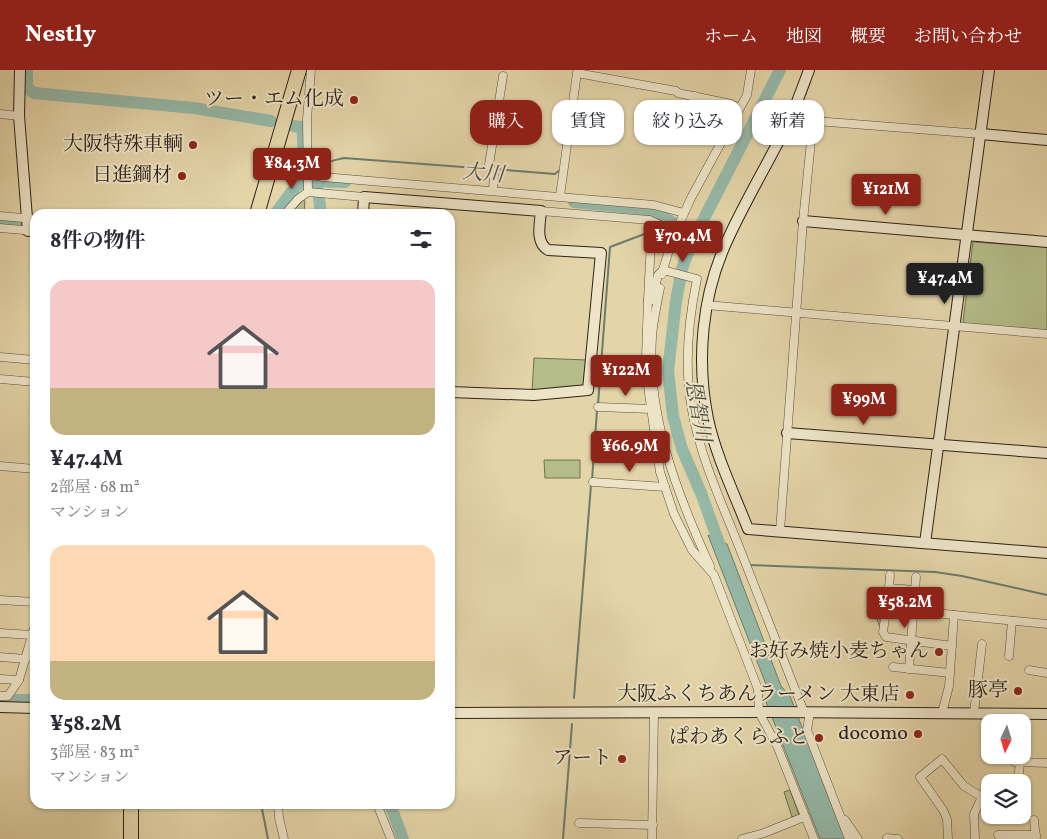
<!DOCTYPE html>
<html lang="ja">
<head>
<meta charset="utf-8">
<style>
	:root { --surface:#fff; --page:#f7f7f7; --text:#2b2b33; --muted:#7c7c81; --accent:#8f2418 }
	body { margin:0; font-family:Vollkorn,"Noto Serif JP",serif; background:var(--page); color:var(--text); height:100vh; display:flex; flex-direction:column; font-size:19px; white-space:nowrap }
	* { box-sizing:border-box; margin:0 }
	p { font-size:16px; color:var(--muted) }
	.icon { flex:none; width:28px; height:28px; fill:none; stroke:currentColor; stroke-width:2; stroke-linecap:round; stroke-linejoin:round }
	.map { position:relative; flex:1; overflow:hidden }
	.sheet { position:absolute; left:30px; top:139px; width:425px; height:600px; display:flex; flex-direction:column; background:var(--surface); border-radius:15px; box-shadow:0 1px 4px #0004 }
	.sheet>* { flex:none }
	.guide { position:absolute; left:470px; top:30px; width:475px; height:45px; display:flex; gap:10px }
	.needle { width:32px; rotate:184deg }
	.controls { position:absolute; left:981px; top:644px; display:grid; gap:10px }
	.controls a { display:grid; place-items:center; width:50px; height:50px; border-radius:10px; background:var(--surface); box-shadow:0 1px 4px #0004; font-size:25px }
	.price { position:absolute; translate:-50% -42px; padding:0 11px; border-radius:5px; background:var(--accent); color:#fff; font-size:16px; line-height:32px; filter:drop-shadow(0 1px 2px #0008) }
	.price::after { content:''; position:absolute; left:50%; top:30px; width:15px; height:11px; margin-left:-8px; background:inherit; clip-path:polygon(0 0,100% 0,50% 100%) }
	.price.current { background:#222; color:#fff }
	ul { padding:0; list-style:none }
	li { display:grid; align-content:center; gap:10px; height:265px; padding:0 20px }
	li span { display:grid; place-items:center; height:155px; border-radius:15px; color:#555 }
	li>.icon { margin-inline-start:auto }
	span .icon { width:90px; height:90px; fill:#fffc; stroke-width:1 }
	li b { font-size:21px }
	h2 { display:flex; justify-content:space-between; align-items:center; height:60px; padding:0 20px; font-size:21px }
	.tag { padding:0 18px; border-radius:15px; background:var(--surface); box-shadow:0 1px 4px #0004; font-size:18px; line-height:45px }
	.tag.current { background:var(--accent); color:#fff }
	header { display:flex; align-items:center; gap:30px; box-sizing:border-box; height:70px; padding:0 25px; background:var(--accent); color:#fff }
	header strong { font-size:24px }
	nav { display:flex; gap:28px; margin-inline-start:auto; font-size:18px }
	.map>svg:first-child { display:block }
	.green { fill:#b4bd89; stroke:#707050 }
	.water { fill:#95b9a8; stroke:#6b7d6e }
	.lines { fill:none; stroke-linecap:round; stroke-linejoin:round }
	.stream { stroke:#6b7d6e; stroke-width:2 }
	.river { stroke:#95b9a8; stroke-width:12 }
	.street-casing { stroke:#5b4f3c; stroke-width:9 }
	.secondary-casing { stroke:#2d2218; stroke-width:12 }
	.highway-casing { stroke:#2d2218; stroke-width:16 }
	.street { stroke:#ede4c7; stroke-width:8 }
	.secondary { stroke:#ede4c7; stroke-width:10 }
	.highway { stroke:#e4d5a9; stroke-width:14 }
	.poi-dot { fill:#8f2418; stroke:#ede4c7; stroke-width:2 }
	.labels { text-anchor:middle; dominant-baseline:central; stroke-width:4; stroke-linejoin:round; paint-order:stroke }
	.poi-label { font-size:20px; fill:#2d2218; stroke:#ede4c7; text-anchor:end }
	.water-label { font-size:21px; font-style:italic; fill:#4c4f43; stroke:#ede4c7 }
</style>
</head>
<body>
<header>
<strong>Nestly</strong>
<nav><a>ホーム</a><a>地図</a><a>概要</a><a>お問い合わせ</a></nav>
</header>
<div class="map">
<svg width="1047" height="769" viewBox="0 0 1047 769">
	<rect width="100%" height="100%" fill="#e4d5a9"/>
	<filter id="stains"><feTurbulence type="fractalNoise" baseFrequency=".004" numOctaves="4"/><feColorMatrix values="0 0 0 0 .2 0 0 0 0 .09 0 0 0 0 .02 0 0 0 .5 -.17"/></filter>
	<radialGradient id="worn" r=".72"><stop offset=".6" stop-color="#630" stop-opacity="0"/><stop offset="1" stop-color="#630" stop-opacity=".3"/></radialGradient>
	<g class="green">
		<path d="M 303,130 L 305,131 L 304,144 L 291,144 Z"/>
		<path d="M 973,172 L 1047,177 L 1047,260 L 966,254 L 963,251 Z"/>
		<path d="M 534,288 L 587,290 L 586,313 L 582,317 L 532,321 Z"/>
		<path d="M 544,390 L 580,390 L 580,408 L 545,408 Z"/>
		<path d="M 870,527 L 884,528 L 880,558 Z"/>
		<path d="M 790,720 L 799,745 L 792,747 L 784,722 Z"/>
	</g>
	<path class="water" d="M 708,465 L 727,474 L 781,616 L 790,626 L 845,769 L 820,769 L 766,632 L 769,626 L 767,617 Z"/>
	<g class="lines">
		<g class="stream">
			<path d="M 494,99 L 555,104 L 560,100"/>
			<path d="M 319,104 C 323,91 332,91 344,88 L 489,99"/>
			<path d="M 665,155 L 672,152"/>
			<path d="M 598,335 L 610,177 L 647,163"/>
			<path d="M 592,410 L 597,340"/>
			<path d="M 749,495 L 935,502 L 962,506 L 1047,525"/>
			<path d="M 574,628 L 591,415"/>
			<path d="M 261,734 L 268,769"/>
			<path d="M 563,769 L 572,654"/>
		</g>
		<g class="river">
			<path d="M 27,0 L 27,18 L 34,23 L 194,38 L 271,51"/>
			<path d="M 293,56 L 301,57 L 303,63 L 304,105 L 311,111"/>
			<path d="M 316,111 L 320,135 L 320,144"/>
			<path d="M 574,132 L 653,140 L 672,152 L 692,172"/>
			<path d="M 275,144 L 296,116 L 305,111 L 345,112"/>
			<path d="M 0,151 L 35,155"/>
			<path d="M 723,484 L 701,423 L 682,379 L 673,346 L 668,301 L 676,231 L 682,199 L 692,172 L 780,0"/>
			<path d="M 0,630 L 35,630"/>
			<path d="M 390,734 L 403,769"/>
		</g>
		<defs>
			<g id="street">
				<path d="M 751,0 L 747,25 L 691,128 L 672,170 L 663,200 L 658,205 L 652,230 L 648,230 L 646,288 L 648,316 L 660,402 L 674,444 L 692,480 L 714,505 L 758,619 L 759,642 L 778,678 L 814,769"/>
				<path d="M 0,44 L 19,46"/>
				<path d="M 677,48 L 693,53"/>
				<path d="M 790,49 L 981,64"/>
				<path d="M 686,50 L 695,26"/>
				<path d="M 308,101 L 314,105 L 323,107 L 654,135 L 684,143"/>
				<path d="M 493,120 L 494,105 L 489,95 L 503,6"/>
				<path d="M 308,122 L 307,49 L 311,0"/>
				<path d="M 560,126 L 577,3 L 676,21 L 678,23 L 731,34 L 739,38"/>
				<path d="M 541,141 L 649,150 C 661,154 667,159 672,170"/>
				<path d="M 285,144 L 298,129 L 308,122 L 364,127"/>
				<path d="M 0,146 L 35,149"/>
				<path d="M 0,158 L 35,161"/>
				<path d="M 662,204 L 663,200 L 697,209 C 688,252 684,297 692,340 C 700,385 719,427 736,469 C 759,527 781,584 804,642"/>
				<path d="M 660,218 C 657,234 653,251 652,267 C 647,347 678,426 710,496"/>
				<path d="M 648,230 L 651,171 L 649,150"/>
				<path d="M 706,235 L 1047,264"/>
				<path d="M 0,287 L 35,290"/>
				<path d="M 0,309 L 35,312"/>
				<path d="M 598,337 L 652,339"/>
				<path d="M 0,396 L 35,399"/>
				<path d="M 593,412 L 665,417"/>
				<path d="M 780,461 L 803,151 L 813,51"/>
				<path d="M 890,505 L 889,518 L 915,520"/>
				<path d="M 889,518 L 883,562 L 886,567 L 952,576"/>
				<path d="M 0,530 L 35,532"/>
				<path d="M 914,541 L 1047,554"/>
				<path d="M 0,563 L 32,565"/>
				<path d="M 1009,586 L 1012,551"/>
				<path d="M 0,587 L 26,589"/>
				<path d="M 893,597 L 950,603"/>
				<path d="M 909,599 L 916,507"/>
				<path d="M 1029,600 L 1047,603"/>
				<path d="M 0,609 L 19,610"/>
				<path d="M 0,626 L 8,626 L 19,610 L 35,555"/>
				<path d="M 810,642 L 807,660 L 849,769"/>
				<path d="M 942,643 L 949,616 L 954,545"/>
				<path d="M 974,643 L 982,574"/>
				<path d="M 1014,692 L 1047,693"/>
				<path d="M 1018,712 L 1020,692"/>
				<path d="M 278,734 L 279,748 L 284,769"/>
				<path d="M 377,734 L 391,769"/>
				<path d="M 845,750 L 858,769"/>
				<path d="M 1034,750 L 1036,769"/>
				<path d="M 579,753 L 653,755"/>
				<path d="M 998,765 L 1036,765"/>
				<path d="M 887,768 L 898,769"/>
				<path d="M 652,769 L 654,642"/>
				<path d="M 742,769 L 764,763 L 804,747"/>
				<path d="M 948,769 L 947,749 L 943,740 L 920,707 L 942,689 L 964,716 L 982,727 L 974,744 L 975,769"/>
			</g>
			<g id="secondary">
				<path d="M 20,0 L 19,46 L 28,161"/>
				<path d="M 809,0 C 803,16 797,33 790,49 C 770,90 746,129 727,171 C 702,225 696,290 708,349 C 716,386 734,423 748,459 L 1047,483"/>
				<path d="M 981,64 L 1047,70"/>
				<path d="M 363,144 L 364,127 L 541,141 C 540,154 535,172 548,180 L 601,183 L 588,320 L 534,325 L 450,322"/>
				<path d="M 803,151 L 1047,172"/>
				<path d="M 787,363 L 1047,383"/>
				<path d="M 925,473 L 989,0"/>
				<path d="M 0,637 L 35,638"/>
				<path d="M 450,643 L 770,642 L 1047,644"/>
			</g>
			<g id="highway">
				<path d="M 257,144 L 299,0"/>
				<path d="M 131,734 L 131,769"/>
			</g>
		</defs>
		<use href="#street" class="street-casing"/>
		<use href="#secondary" class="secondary-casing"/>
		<use href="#highway" class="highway-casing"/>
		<use href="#street" class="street"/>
		<use href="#secondary" class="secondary"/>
		<use href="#highway" class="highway"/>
	</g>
	<g class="poi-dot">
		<circle cx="354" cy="30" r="5"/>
		<circle cx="193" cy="75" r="5"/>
		<circle cx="182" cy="106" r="5"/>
		<circle cx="939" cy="582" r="5"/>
		<circle cx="1018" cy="621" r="5"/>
		<circle cx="910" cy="625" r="5"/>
		<circle cx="918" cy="664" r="5"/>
		<circle cx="819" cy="668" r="5"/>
		<circle cx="622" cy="689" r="5"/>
	</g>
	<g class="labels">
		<g class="poi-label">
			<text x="344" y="30">ツー・エム化成</text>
			<text x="183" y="75">大阪特殊車輌</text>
			<text x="172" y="106">日進鋼材</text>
			<text x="929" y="582">お好み焼小麦ちゃん</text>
			<text x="1008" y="621">豚亭</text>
			<text x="900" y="625">大阪ふくちあんラーメン 大東店</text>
			<text x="908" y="664">docomo</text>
			<text x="809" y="668">ぱわあくらふと</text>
			<text x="612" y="689">アート</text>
		</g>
		<g class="water-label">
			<text transform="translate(483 104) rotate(5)">大川</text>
			<text transform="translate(697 341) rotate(80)">恩智川</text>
		</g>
	</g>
	<rect width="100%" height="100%" filter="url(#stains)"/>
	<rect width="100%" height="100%" fill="url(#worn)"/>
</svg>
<div class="controls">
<a><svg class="needle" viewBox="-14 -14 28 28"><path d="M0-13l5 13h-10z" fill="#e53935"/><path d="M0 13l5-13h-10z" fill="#7c7c81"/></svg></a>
<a><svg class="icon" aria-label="layers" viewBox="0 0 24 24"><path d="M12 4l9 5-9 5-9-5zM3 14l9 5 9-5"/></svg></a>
</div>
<b class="price" style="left:292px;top:120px">¥84.3M</b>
<b class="price" style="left:886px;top:146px">¥121M</b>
<b class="price" style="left:683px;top:193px">¥70.4M</b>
<b class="price current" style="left:945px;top:235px">¥47.4M</b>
<b class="price" style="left:626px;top:327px">¥122M</b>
<b class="price" style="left:864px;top:356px">¥99M</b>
<b class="price" style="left:630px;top:403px">¥66.9M</b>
<b class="price" style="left:905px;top:559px">¥58.2M</b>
<div class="guide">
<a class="tag current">購入</a>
<a class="tag">賃貸</a>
<a class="tag">絞り込み</a>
<a class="tag">新着</a>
</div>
<section class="sheet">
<h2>8件の物件<svg class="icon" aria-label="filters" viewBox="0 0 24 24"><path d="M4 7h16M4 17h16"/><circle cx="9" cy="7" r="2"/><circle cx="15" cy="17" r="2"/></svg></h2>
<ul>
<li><span style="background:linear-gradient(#f6c9c9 70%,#c2b280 0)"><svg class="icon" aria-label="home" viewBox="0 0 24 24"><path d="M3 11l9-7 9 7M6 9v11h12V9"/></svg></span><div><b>¥47.4M</b><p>2部屋 · 68 m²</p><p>マンション</p></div></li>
<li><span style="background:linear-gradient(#ffd9b3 75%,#c2b280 0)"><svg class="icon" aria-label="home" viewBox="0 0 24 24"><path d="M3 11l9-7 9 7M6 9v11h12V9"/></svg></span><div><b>¥58.2M</b><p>3部屋 · 83 m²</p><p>マンション</p></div></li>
</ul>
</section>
</div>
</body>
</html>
